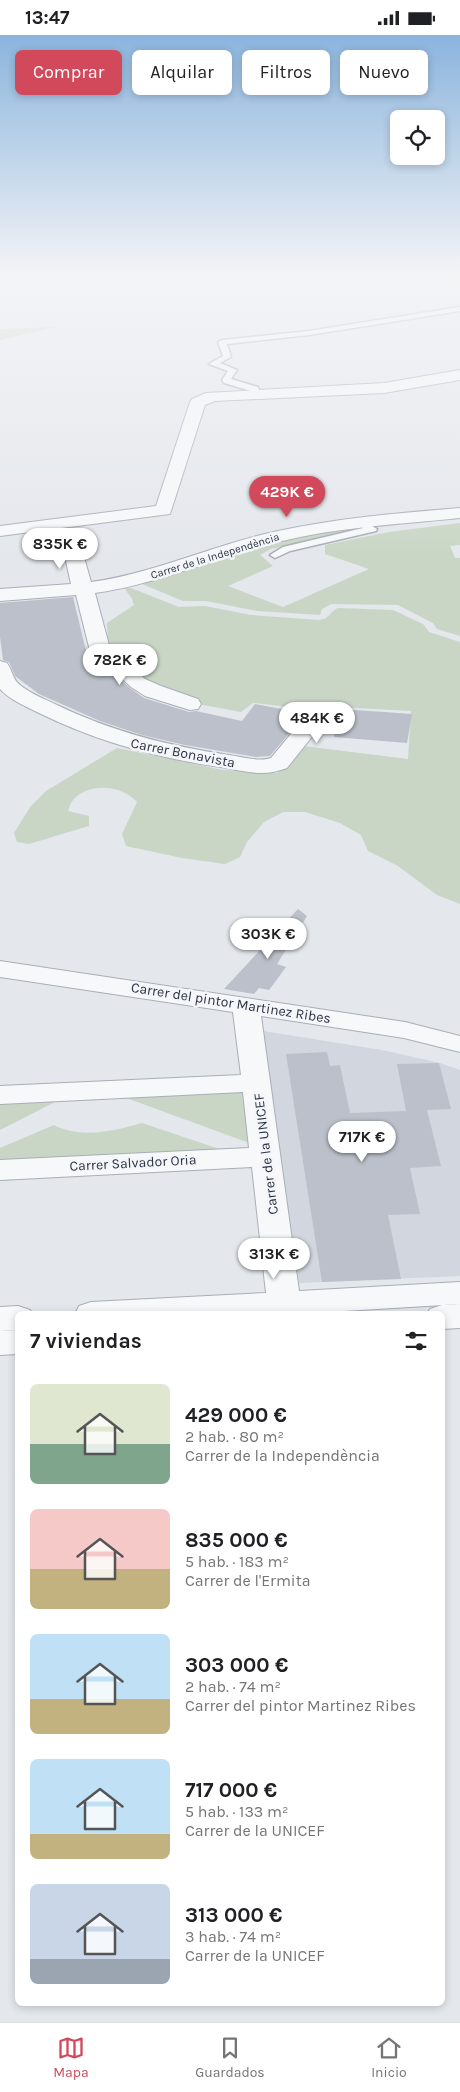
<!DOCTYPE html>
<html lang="es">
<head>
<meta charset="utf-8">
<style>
	:root { --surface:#fff; --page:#f2f2f2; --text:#202124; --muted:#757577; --line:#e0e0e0; --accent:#d1495b }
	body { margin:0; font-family:Karla,sans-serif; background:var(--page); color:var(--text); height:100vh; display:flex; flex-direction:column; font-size:19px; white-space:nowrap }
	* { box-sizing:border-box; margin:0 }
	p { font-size:16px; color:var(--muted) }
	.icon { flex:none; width:28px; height:28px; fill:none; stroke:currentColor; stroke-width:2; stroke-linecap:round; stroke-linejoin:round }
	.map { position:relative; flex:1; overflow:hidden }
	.sheet { position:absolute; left:15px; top:1276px; width:430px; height:695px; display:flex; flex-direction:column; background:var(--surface); border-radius:8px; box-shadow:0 2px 8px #0003 }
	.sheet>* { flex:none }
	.banner { position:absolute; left:15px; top:15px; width:430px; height:45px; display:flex; gap:10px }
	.controls { position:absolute; left:390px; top:75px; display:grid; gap:10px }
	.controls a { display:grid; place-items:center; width:55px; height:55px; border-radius:8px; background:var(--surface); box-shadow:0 2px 8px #0003; font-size:25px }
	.price { position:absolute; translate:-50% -42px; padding:0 11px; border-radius:18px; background:#fff; color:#222; font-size:16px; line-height:32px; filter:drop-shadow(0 1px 2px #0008) }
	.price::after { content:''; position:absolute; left:50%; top:30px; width:15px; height:11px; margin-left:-8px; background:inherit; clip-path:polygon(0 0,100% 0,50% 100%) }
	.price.active { background:var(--accent); color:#fff }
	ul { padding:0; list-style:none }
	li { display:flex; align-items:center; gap:15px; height:125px; padding:0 15px }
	li span { display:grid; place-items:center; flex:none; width:140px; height:100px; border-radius:8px; color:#555 }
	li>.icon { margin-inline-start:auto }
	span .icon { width:60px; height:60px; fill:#fffc; stroke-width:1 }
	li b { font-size:21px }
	h2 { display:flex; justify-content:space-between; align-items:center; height:60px; padding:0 15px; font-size:21px }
	.tag { padding:0 18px; border-radius:8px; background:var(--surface); box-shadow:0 2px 8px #0003; font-size:18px; line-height:45px }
	.tag.active { background:var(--accent); color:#fff }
	.status { display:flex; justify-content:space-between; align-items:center; height:35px; padding:0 25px; background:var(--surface); direction:ltr }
	.status svg { height:14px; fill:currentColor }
	.dock { display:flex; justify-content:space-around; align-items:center; height:70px; border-top:1px solid var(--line); background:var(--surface); font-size:14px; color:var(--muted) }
	.dock a { display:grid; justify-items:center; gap:2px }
	.dock .active { color:var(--accent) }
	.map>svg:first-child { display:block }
	.built { fill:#d2d6de }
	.green { fill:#c9d6c5 }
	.building { fill:#bbc0ca }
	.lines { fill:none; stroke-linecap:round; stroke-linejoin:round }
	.lane-casing { stroke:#a9aeb7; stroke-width:3 }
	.street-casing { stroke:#a9aeb7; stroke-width:2 }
	.lane { fill:#f7f8fa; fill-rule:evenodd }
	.street { fill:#f7f8fa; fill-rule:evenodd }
	.labels { text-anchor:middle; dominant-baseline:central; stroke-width:5; stroke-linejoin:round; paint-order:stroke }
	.far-street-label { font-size:11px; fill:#2b3445; stroke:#f4f6f9 }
	.street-label { font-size:14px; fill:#2b3445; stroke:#f4f6f9 }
</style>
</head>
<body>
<div class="status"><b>13:47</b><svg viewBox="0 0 49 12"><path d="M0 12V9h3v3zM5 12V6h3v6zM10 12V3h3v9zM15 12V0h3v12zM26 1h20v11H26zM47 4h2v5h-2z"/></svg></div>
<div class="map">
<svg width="460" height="1987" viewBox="0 0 460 1987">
	<rect width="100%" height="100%" fill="#e4e7ec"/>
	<path class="built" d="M 263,996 L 382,1015 L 440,1028 L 460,1035 L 460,1241 L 299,1248 Z"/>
	<g class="green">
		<path d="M 56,292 L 0,305 L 0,294 Z"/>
		<path d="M 460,488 L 460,510 L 450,511 L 455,523 L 460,523 L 460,601 L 437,594 L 433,588 L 398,570 L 331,569 L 322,574 L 320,580 L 257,576 L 206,566 L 183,566 L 142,549 L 288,503 L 351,492 L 358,493 L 359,496 L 271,514 L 260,520 L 273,531 L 228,551 L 283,572 L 369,534 L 325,519 L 325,510 L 389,497 Z"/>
		<path d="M 124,553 L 131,553 L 179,572 L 205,571 L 251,580 L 319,585 C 330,584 330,576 338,573 L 393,575 L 423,589 L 429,597 L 460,607 L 460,869 L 437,860 L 398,831 L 368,816 L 361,800 L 340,788 L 305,777 L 283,777 L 264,787 L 247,807 L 240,822 L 225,829 L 182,823 L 126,811 L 122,799 L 137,767 C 122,750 89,747 73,765 C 71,767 69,773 68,776 L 89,781 L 89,791 L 29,809 L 17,807 L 14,798 L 31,771 L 46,756 L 117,713 L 223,735 L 278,738 L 295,710 L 408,724 L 411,676 L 338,672 L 336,677 L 253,668 L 241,677 L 198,669 L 155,654 L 119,626 L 108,607 L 107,588 L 134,570 L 132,564 Z"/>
		<path d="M 244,1057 L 252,1109 L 118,1060 Z"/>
		<path d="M 57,1066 L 0,1095 L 0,1069 Z"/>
		<path d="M 142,1088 L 231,1118 L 0,1129 L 0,1113 L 54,1090 C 81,1104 114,1096 142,1088 Z"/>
	</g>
	<g class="building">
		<path d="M 73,562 L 87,620 L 109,635 L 130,653 L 144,663 L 189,677 L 196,676 L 242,686 L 255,669 L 308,679 L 303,682 L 270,721 L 256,722 L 185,710 L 142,700 L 100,686 L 39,659 L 15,641 L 9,627 L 3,625 L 0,602 L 0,568 Z"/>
		<path d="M 341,674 L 412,679 L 407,708 L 334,702 Z"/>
		<path d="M 298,874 L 307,881 L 277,929 L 286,932 L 269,955 L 259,953 L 254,959 L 224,954 Z"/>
		<path d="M 327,1017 L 330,1031 L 340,1030 L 350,1078 L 406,1076 L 397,1029 L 439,1028 L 451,1074 L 427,1075 L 441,1131 L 410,1133 L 420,1179 L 388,1180 L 401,1244 L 322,1247 L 286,1019 Z"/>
	</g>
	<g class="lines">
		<defs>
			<g id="lane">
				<path d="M 460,272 L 460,276 L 309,300 L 227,309 L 231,322 L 220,328 L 237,335 L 231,344 L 258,352 L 261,359 L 257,362 L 254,361 L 251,356 L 224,348 L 222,345 L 228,336 L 209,329 L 223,321 L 218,307 L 222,305 L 309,296 Z"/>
				<path d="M 360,484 L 377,494 L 376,496 L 290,516 L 275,523 L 270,520 L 283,512 L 363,493 L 355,487 Z"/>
			</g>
			<g id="street">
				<path d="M 460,335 L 460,345 L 384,358 L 215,366 L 205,370 L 170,479 L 0,501 L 0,491 L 156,471 L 190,367 L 192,364 L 206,358 L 384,348 Z"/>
				<path d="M 460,473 L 460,483 C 401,489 340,492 282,506 C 219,521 159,549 95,558 L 109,610 L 145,644 L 161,651 L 198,664 L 201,669 L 198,674 L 190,675 L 145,661 L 131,652 L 92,616 L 89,612 L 76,560 L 0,566 L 0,554 L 71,549 L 62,508 L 64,504 L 71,502 L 78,504 L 80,508 L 91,547 C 156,538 215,509 278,496 C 338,483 399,478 460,473 Z"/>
				<path d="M 0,626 L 7,628 C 13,636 12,644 20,650 C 31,659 45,664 57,670 C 113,697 169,711 229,720 C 243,722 258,727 271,723 L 304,683 L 312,681 L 320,683 L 323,688 L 287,733 C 279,736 270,738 261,738 C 247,738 233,734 220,732 C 156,723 96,706 39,678 C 25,671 10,665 0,654 Z"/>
				<path d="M 0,926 L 405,987 L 460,1001 L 460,1017 L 404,1003 L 261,981 L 299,1256 L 460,1247 L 460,1269 L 295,1279 L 75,1279 L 79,1271 L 91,1267 L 266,1258 L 252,1132 L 0,1145 L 0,1125 L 249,1113 L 243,1057 L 0,1069 L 0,1051 L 241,1040 L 233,977 L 0,942 Z"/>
				<path d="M 460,1269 L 460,1293 L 442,1294 L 442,1279 L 427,1279 L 430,1274 L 442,1270 Z"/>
				<path d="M 18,1271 L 30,1275 L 32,1279 L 18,1279 L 18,1295 L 0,1296 L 0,1272 Z"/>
				<path d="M 18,1295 L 18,1319 L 0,1320 L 0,1296 Z"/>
			</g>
		</defs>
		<use href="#lane" class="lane-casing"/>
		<use href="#street" class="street-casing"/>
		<use href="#lane" class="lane"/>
		<use href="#street" class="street"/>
	</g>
	<linearGradient id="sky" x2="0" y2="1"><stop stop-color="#8bb4dd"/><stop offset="0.46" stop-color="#f3f4f6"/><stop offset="1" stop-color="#f3f4f6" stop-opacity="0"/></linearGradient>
	<rect width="460" height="519" fill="url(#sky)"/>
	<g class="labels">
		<g class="far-street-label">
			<text transform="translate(215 521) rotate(-17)">Carrer de la Independència</text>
		</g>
		<g class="street-label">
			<text transform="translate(183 718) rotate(11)">Carrer Bonavista</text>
			<text transform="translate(231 968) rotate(9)">Carrer del pintor Martinez Ribes</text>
			<text transform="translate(266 1119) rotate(-97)">Carrer de la UNICEF</text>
			<text transform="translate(133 1128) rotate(-3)">Carrer Salvador Oria</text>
		</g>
	</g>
</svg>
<div class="controls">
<a><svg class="icon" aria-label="locate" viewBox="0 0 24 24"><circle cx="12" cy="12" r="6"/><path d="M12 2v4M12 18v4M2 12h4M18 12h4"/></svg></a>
</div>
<b class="price active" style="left:287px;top:483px">429K €</b>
<b class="price" style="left:60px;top:535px">835K €</b>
<b class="price" style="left:120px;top:651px">782K €</b>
<b class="price" style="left:317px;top:709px">484K €</b>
<b class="price" style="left:268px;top:925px">303K €</b>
<b class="price" style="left:362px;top:1128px">717K €</b>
<b class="price" style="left:274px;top:1245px">313K €</b>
<div class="banner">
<a class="tag active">Comprar</a>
<a class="tag">Alquilar</a>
<a class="tag">Filtros</a>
<a class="tag">Nuevo</a>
</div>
<section class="sheet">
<h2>7 viviendas<svg class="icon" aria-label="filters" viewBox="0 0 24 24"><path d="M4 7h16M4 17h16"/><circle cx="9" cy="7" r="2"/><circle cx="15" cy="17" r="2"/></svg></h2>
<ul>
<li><span style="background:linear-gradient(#dfe7d0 60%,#7fa58c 0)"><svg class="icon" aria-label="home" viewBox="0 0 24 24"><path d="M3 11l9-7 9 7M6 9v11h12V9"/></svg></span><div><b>429 000 €</b><p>2 hab. · 80 m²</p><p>Carrer de la Independència</p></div></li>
<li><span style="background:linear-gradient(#f6c9c9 60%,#c2b280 0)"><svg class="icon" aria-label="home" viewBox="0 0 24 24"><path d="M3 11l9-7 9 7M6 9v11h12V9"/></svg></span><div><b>835 000 €</b><p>5 hab. · 183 m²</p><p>Carrer de l'Ermita</p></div></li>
<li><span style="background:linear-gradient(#bfe0f5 65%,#c2b280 0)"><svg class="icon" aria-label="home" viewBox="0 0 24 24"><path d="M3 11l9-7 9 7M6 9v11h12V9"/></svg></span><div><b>303 000 €</b><p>2 hab. · 74 m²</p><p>Carrer del pintor Martinez Ribes</p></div></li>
<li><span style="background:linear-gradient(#bfe0f5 75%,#c2b280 0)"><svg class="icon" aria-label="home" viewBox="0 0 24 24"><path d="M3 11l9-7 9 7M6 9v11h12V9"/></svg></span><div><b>717 000 €</b><p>5 hab. · 133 m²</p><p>Carrer de la UNICEF</p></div></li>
<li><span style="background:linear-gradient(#c9d6e8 75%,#9aa5b1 0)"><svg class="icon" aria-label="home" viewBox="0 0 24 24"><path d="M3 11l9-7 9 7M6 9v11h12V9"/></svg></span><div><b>313 000 €</b><p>3 hab. · 74 m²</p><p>Carrer de la UNICEF</p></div></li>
</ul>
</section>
</div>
<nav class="dock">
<a class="active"><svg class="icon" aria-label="map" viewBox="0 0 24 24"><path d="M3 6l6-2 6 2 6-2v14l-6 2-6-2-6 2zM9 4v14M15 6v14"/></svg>Mapa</a>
<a><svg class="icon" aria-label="saved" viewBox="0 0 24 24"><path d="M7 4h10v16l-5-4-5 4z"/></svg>Guardados</a>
<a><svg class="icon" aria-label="home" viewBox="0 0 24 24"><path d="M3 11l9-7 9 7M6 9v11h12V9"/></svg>Inicio</a>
</nav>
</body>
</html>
